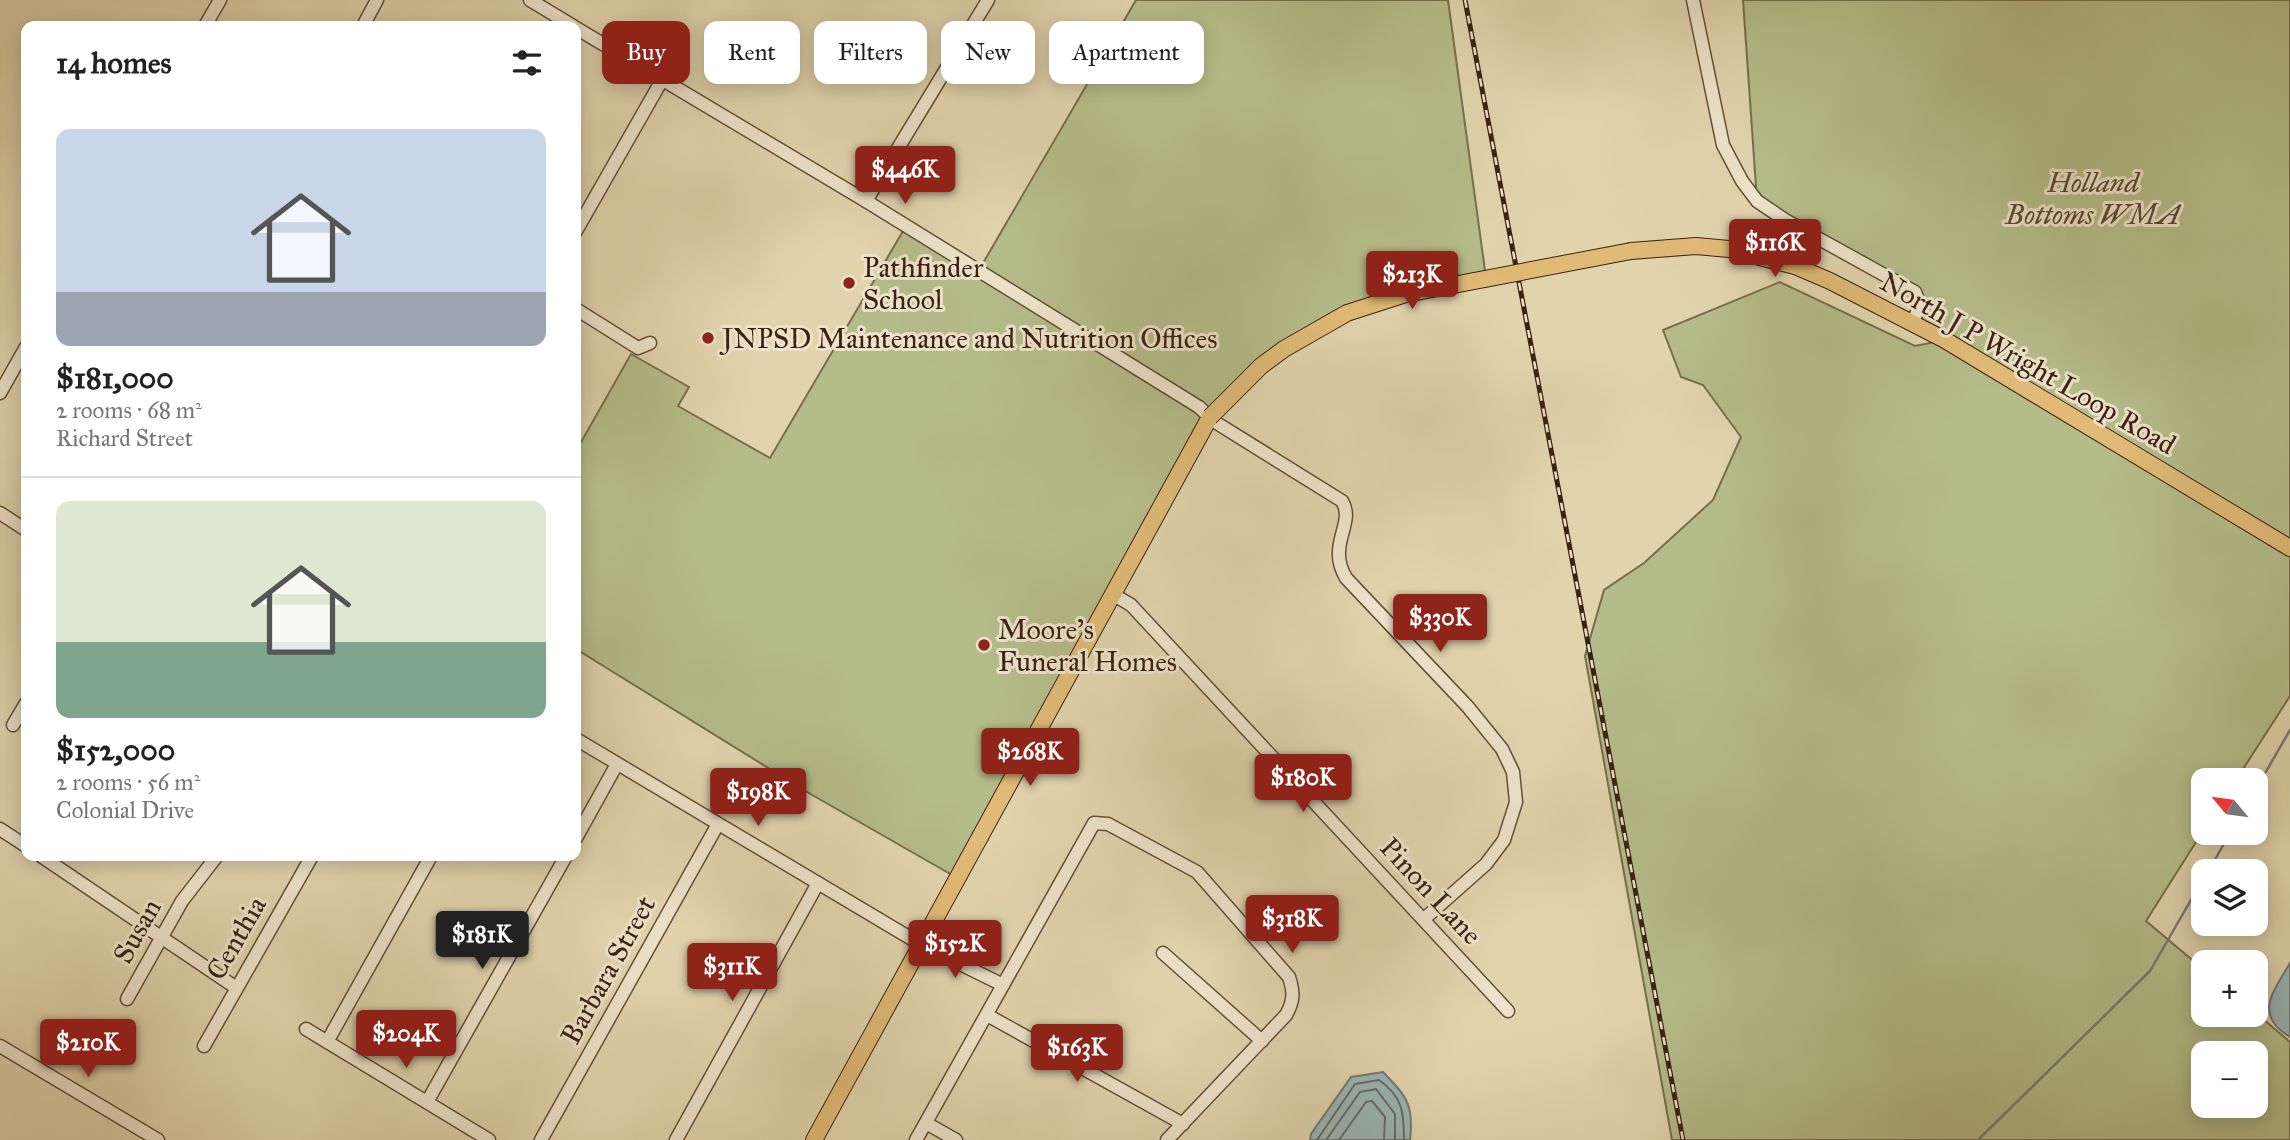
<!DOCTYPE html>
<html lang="en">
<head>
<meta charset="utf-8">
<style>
	:root { --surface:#fff; --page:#f6f6f6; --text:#222; --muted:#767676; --line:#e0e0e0; --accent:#8f2418 }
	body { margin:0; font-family:"IM FELL Great Primer",serif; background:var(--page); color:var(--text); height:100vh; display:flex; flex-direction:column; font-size:26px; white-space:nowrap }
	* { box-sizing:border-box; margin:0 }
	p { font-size:23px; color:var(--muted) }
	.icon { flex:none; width:38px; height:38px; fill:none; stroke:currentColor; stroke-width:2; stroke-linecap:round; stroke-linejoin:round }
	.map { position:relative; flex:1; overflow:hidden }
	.details { position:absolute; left:21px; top:21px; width:560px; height:840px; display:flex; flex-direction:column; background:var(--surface); border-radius:14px; box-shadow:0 4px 18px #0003 }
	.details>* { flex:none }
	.banner { position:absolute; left:602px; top:21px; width:665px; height:63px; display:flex; gap:14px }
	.needle { width:46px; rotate:299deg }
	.buttons { position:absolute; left:2191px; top:768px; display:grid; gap:14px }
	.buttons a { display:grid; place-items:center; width:77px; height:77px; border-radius:14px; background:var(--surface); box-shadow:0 4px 18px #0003; font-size:35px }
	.price { position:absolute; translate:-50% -60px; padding:0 16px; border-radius:7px; background:var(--accent); color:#fff; font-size:23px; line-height:46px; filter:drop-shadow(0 2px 4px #0008) }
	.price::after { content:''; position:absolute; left:50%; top:42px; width:21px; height:16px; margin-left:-10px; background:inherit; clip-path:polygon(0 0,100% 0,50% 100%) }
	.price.selected { background:#222; color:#fff }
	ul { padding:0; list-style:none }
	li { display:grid; align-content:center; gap:14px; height:371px; padding:0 35px }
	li+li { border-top:2px solid var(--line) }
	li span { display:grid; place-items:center; height:217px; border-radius:14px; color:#555 }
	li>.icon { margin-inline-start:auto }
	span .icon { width:126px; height:126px; fill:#fffc; stroke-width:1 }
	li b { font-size:30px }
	h2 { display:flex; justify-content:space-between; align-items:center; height:84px; padding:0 35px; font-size:30px }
	.pill { padding:0 24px; border-radius:14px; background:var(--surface); box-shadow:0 4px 18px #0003; font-size:24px; line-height:63px }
	.pill.selected { background:var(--accent); color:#fff }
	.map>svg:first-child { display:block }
	.green { fill:#b4bc89; stroke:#786e4e; stroke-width:2; fill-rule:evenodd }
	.water { fill:#98b5b5; stroke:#747a75; stroke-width:2 }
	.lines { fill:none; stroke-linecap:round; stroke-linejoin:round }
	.shore { stroke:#6a6b64; stroke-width:2 }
	.stream { stroke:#747a75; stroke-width:2.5 }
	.minor-casing { stroke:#664e3a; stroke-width:15 }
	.major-casing { stroke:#3d2114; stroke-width:18 }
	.minor { stroke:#ece3ca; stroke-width:12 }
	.major { stroke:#e0ba76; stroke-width:16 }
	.rail-casing { stroke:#3d2114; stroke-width:5 }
	.rail { stroke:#ece3ca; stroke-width:2.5; stroke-dasharray:8; stroke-linecap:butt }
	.major-bridge-casing { stroke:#3d2114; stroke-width:18; stroke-linecap:butt }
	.major-bridge { stroke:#e0ba76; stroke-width:16 }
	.poi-dot { fill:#8f2418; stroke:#ece3ca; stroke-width:2.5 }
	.labels { text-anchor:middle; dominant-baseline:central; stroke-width:6; stroke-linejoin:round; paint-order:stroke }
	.park-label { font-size:28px; font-style:italic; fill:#5b4831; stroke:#ece3ca }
	.poi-label { font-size:28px; fill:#3d2114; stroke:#ece3ca; text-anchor:start }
	.street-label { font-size:28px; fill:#3d2114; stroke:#ece3ca }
</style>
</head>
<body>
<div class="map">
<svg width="2290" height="1140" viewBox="0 0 2290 1140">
	<rect width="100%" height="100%" fill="#e1d4ad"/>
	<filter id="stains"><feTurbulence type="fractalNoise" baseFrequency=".00286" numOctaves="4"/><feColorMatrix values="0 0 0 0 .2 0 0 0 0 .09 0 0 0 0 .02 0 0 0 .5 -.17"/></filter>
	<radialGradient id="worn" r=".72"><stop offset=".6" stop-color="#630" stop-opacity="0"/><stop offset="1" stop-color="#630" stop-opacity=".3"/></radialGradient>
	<g class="green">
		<path d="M 1136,0 L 1448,0 L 1486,278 L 1323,325 L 1226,402 L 959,879 L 807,792 L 576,649 L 576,451 L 631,354 L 689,387 L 678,406 L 770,458 L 906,226 L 979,270 Z"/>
		<path d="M 1743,0 L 2290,0 L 2290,696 L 2236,780 L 2203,780 L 2203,831 L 2146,921 L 2203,969 L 2203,1015 L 2256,1013 L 2290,1042 L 2290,1140 L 1672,1140 L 1585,656 L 1604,590 L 1644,563 L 1713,500 L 1741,437 L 1703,385 L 1681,377 L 1663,330 L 1780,282 L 1915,346 L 1945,340 L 1914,322 L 1915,292 L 1757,201 ZM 2203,1054 L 2256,1054 L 2256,1106 L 2203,1106 Z"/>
	</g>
	<g class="water">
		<path d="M 2290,963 L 2290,1037 C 2253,1015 2273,992 2290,963 Z"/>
		<path d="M 1383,1072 C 1407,1097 1414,1105 1410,1140 L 1310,1140 L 1311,1134 L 1351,1077 Z"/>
	</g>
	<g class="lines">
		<g class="shore">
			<path d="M 1317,1140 L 1355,1084 L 1379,1080 C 1403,1097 1404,1113 1404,1140"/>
			<path d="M 1326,1140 L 1360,1092 L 1376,1089 L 1395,1114 L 1395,1140"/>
			<path d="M 1339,1140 L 1366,1102 L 1372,1101 L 1385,1117 L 1384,1140"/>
		</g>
		<g class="stream">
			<path d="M 2256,789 L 2290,730"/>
			<path d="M 2208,872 L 2230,833"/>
			<path d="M 1978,1140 L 2150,971 L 2203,879"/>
		</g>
		<defs>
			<g id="minor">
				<path d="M 530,0 L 573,26"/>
				<path d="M 1693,0 L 1723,145 L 1742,181 L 1757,201 L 1785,220 L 1915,292 L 1920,305 L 1912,324"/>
				<path d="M 205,26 L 220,0"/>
				<path d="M 363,26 L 377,0"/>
				<path d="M 576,28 L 866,201 L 1199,407 L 1215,422 L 1342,501 C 1356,524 1326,544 1346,578 L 1468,707 L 1502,749 L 1513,772 L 1516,802 L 1504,840 L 1486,864 L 1424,919"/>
				<path d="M 866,201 L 988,0"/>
				<path d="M 576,231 L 662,80"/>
				<path d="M 576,309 L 638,348 L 650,343"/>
				<path d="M 0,393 L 26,347"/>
				<path d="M 0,513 L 26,530"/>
				<path d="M 1114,595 L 1131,605 L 1508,1011"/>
				<path d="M 13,725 L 26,703"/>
				<path d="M 576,739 L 922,945 L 1003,985"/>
				<path d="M 0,829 L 26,846"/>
				<path d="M 576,838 L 617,764"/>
				<path d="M 41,856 L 235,987"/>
				<path d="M 1163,953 L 1262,1041"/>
				<path d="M 127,999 L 182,901 L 217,856"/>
				<path d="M 987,1015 L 1183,1124"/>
				<path d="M 306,1029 L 489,1140"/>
				<path d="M 327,1042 L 431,856"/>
				<path d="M 0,1046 L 158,1140"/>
				<path d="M 204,1046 L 312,856"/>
				<path d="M 427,1102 L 566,856"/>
				<path d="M 926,1123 L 956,1140"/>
				<path d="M 541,1140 L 718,824"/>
				<path d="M 676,1140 L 818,883"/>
				<path d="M 916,1140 L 1094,823 L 1108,824 L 1197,872 L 1289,977 C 1294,992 1294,1001 1286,1015 L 1167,1140"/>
			</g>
			<g id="major">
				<path d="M 1631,251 L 1696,246 L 1729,249 L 1795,266 L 1830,281 L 1945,340 L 2290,548"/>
				<path d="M 814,1140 L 1210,417"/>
			</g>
		</defs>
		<use href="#minor" class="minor-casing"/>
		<use href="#major" class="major-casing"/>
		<use href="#minor" class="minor"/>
		<use href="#major" class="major"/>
		<defs>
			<path id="rail" d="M 1465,0 L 1683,1140"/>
		</defs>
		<use href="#rail" class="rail-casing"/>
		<use href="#rail" class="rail"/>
		<defs>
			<path id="major-bridge" d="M 1210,417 L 1261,366 L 1284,349 L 1347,313 L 1406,294 L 1631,251"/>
		</defs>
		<use href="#major-bridge" class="major-bridge-casing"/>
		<use href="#major-bridge" class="major-bridge"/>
	</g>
	<g class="poi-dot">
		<circle cx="849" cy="283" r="7"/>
		<circle cx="708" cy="338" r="7"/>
		<circle cx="984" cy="645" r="7"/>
	</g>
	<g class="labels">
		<g class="park-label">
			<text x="2093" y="182">Holland<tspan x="2093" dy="32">Bottoms WMA</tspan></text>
		</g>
		<g class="poi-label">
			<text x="863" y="267">Pathfinder<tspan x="863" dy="32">School</tspan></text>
			<text x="722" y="338">JNPSD Maintenance and Nutrition Offices</text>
			<text x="998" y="629">Moore's<tspan x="998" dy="32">Funeral Homes</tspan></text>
		</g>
		<g class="street-label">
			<text transform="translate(2028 363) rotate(30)">North J P Wright Loop Road</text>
			<text transform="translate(1431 891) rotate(47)">Pinon Lane</text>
			<text transform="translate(137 931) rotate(-61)">Susan</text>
			<text transform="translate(236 938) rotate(-60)">Centhia</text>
			<text transform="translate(608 970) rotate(-61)">Barbara Street</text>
		</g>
	</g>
	<rect width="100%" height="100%" filter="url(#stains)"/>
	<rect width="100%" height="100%" fill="url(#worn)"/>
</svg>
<div class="buttons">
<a><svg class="needle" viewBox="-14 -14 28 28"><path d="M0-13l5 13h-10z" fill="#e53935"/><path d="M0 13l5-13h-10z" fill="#767676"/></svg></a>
<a><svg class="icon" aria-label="layers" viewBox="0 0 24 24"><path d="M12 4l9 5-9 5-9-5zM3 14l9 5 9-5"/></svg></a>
<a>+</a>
<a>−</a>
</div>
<b class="price" style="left:905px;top:206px">$446K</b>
<b class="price" style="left:1775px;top:279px">$116K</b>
<b class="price" style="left:1412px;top:311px">$213K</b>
<b class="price" style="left:1440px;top:654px">$330K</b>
<b class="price" style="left:1030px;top:788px">$268K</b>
<b class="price" style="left:1303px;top:814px">$180K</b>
<b class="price" style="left:758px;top:828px">$198K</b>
<b class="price" style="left:1292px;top:955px">$318K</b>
<b class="price selected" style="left:482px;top:971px">$181K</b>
<b class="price" style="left:955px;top:980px">$152K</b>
<b class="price" style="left:732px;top:1003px">$311K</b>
<b class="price" style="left:406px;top:1070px">$204K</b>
<b class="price" style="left:88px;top:1079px">$210K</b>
<b class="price" style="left:1077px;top:1084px">$163K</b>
<div class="banner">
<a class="pill selected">Buy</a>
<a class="pill">Rent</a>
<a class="pill">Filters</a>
<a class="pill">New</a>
<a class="pill">Apartment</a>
</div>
<section class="details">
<h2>14 homes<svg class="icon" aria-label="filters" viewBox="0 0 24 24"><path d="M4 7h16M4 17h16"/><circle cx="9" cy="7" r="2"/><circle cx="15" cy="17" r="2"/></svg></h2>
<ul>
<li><span style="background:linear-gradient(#c9d6e8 75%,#9aa5b1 0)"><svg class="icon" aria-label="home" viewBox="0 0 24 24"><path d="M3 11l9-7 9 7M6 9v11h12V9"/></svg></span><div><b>$181,000</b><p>2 rooms · 68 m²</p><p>Richard Street</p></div></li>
<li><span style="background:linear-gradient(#dfe7d0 65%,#7fa58c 0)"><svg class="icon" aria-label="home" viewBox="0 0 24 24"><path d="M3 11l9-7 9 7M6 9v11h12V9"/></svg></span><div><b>$152,000</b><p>2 rooms · 56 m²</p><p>Colonial Drive</p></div></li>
</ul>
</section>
</div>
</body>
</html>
